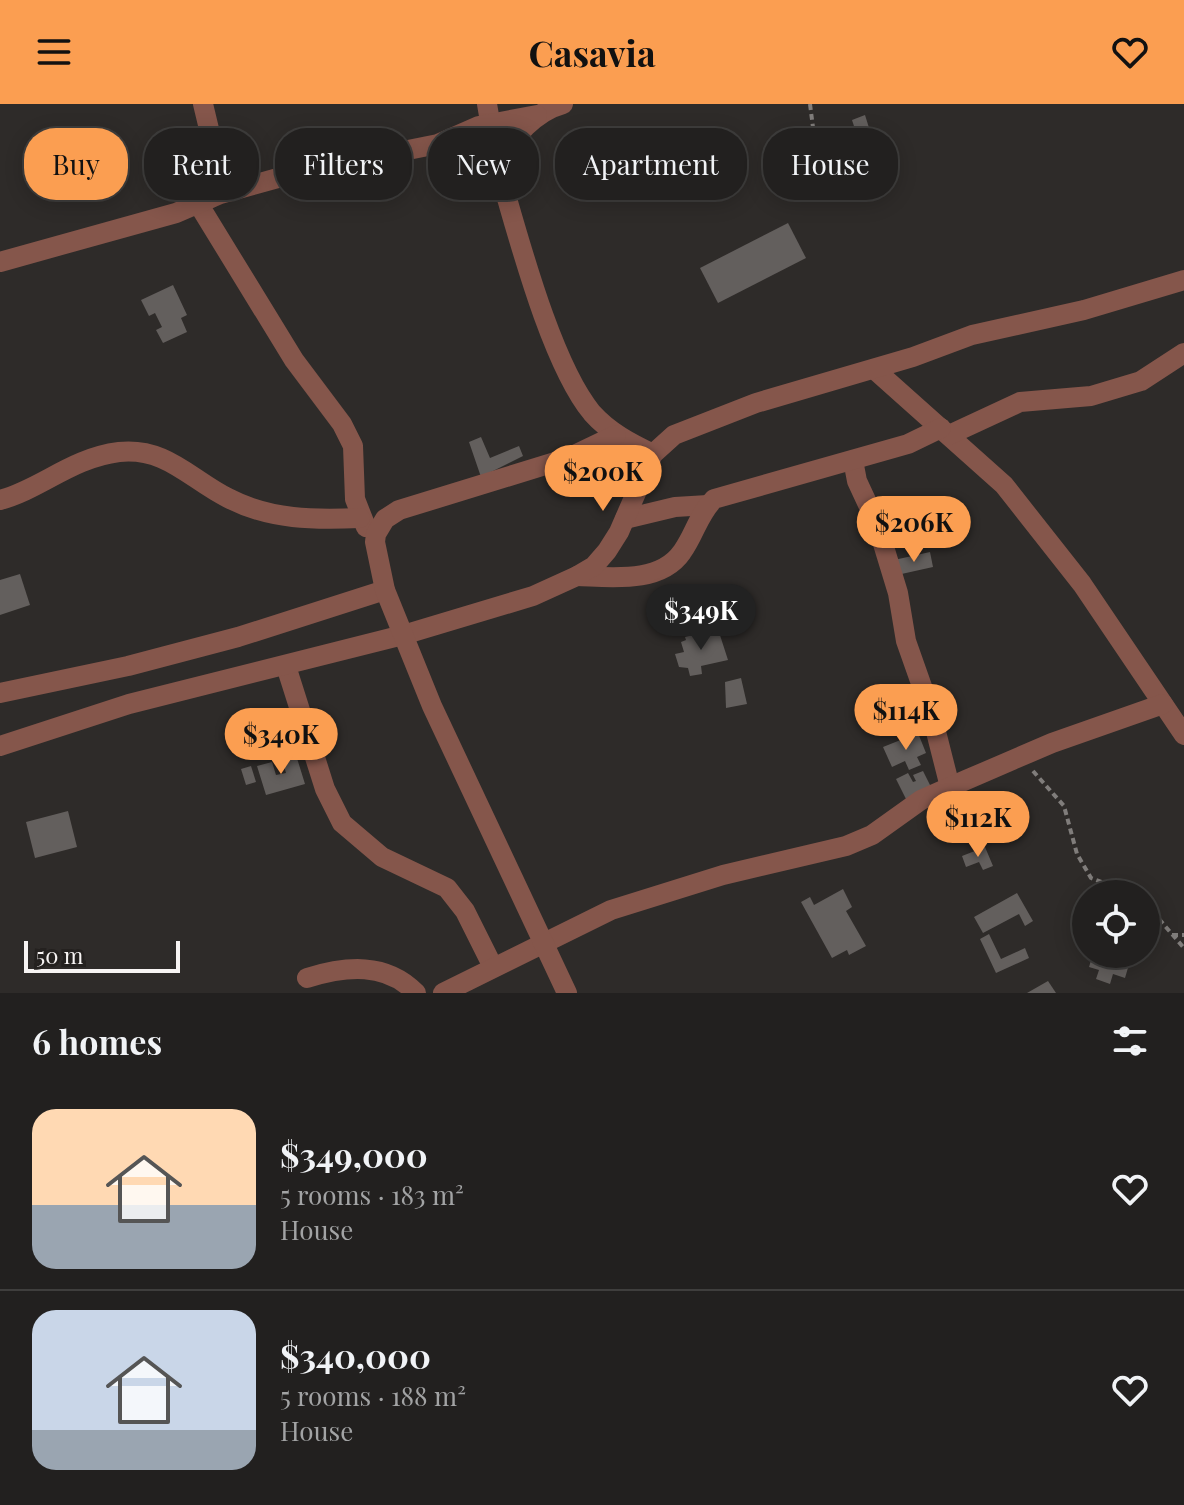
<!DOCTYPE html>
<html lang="en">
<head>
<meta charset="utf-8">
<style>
	:root { --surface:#22201f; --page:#2a2828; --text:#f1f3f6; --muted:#a2a3a4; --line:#3f3e3d; --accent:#fb9e51 }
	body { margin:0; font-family:"Playfair Display",serif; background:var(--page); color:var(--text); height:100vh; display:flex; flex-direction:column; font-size:30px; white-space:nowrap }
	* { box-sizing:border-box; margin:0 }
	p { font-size:26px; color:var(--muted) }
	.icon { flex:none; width:44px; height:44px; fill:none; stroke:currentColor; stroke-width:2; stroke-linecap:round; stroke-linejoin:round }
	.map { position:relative; height:889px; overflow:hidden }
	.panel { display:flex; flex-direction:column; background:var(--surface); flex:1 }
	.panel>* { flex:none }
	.guide { position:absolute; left:24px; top:24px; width:1136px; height:72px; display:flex; gap:16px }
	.buttons { position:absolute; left:1072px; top:776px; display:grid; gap:16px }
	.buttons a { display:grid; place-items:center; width:88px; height:88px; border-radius:50%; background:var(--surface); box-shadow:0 4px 20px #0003,0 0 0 2px var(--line); font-size:40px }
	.scale { position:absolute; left:24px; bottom:20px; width:156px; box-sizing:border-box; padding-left:8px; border:4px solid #f7f4f3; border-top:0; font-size:22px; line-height:28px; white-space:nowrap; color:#f7f4f3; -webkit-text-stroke:6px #24211f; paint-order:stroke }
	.price { position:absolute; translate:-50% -68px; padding:0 18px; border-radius:28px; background:var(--accent); color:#111; font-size:26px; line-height:52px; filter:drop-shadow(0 2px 4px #0008) }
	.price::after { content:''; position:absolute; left:50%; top:48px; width:24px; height:18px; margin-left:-12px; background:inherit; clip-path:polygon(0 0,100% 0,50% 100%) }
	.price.selected { background:#222; color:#fff }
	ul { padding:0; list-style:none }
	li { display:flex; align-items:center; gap:24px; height:200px; padding:0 32px }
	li+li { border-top:2px solid var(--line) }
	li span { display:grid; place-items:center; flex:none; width:224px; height:160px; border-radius:24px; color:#555 }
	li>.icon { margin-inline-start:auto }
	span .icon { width:96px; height:96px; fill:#fffc; stroke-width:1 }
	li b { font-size:34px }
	h2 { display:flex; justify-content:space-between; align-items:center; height:96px; padding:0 32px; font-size:34px }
	.tag { padding:0 28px; border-radius:32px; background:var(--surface); box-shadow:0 4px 20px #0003,0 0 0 2px var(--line); font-size:28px; line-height:72px }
	.tag.selected { background:var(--accent); color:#111 }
	header { display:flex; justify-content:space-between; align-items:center; height:104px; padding:0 32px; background:var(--accent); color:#111; font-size:36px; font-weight:700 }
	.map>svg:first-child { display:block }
	.building { fill:#635f5d }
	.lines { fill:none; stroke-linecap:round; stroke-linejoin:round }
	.path { stroke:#807d7b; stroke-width:4; stroke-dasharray:6 4; stroke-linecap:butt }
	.minor { stroke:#85564b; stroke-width:20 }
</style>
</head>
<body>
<header><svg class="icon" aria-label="menu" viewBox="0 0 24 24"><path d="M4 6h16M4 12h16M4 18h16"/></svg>Casavia<svg class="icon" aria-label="heart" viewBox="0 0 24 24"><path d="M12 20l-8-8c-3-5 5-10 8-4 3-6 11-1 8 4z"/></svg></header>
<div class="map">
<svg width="1184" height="889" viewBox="0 0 1184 889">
	<rect width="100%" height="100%" fill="#2e2b29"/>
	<g class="building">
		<path d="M 865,11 L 876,46 L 863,50 L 852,16 Z"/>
		<path d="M 788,119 L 806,154 L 718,199 L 700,164 Z"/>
		<path d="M 173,181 L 187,211 L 181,214 L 187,228 L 163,239 L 156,226 L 162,223 L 155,209 L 149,212 L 141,196 Z"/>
		<path d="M 481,333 L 490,354 L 519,342 L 523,352 L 481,373 L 469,338 Z"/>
		<path d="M 930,448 L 933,463 L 897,471 L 894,456 Z"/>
		<path d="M 20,470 L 30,501 L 0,511 L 0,476 Z"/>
		<path d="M 718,525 L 728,556 L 701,562 L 702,570 L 690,572 L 688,564 L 679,563 L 675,550 L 684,548 L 681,538 L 686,536 L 685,533 Z"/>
		<path d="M 741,574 L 747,600 L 726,604 L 725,578 Z"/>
		<path d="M 918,629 L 926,649 L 917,653 L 921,661 L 909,666 L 905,657 L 892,663 L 883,643 Z"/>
		<path d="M 296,651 L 305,680 L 266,691 L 257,662 L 272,658 L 276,671 L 286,669 L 282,655 Z"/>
		<path d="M 251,662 L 256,678 L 246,681 L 241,665 Z"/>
		<path d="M 923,667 L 934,689 L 909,701 L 896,675 L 908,669 L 913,678 L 916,677 L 913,671 Z"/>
		<path d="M 68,707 L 77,743 L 35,754 L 26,718 Z"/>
		<path d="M 985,743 L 993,762 L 983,766 L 979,758 L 966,763 L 962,752 Z"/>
		<path d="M 843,785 L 852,803 L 846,807 L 866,842 L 849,851 L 847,846 L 832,854 L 801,798 L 810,793 L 814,801 Z"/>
		<path d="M 1017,789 L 1033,817 L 1025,822 L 1019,810 L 983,829 L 974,813 Z"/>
		<path d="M 989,830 L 1001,855 L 1025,844 L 1029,854 L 996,869 L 980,835 Z"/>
		<path d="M 1093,850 L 1132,850 L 1125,874 L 1113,870 L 1110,880 L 1096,875 L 1099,866 L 1089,863 Z"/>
		<path d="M 1048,877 L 1056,889 L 1027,889 Z"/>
	</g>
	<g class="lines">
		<g class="path">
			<path d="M 810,0 L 816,47 L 811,89"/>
			<path d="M 1033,667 L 1064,702 L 1077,750 L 1091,774 L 1133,790"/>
			<path d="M 1146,800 L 1184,844"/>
			<path d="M 1172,831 L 1184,831"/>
		</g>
		<g class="minor">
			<path d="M 203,0 L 209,25 L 211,94"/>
			<path d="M 487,0 L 492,29 L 505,54"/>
			<path d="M 563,0 C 537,7 510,33 503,60 C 500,70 504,82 506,91 C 523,150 554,263 592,309 C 609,328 630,339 653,350"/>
			<path d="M 199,101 L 294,256 L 342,320 L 353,342 L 355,395 L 366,423"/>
			<path d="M 0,158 L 176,109 L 220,90 L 303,67 L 438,40 L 479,22 L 537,11"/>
			<path d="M 874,265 L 1004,381 L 1082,480 L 1184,631"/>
			<path d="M 949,331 L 1020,298 L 1091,292 L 1141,277 L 1184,249"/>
			<path d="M 853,356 L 857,377 L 877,420 L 898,489 L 906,537 L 931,608 L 950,683"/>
			<path d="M 0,396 C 41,385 71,354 119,348 C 166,343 190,375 228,394 C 270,416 315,416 360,414"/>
			<path d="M 625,415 L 675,403 L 708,401"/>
			<path d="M 577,472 C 611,473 660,480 682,448 C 695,430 698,411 714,395 L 908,340 L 941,324"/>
			<path d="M 286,562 L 325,685 L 342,719 L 382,753 L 447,784 L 465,807 L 493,863"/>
			<path d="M 0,589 L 128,562 L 238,533 L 385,486"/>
			<path d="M 0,642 L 129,600 L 403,531 L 533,492 L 577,472 L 594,462 L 607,447 L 619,428 L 653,350 L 674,331 L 756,299 L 913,253 L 972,231 L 1084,206 L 1184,176"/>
			<path d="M 307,874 C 346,862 386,858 416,889"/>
			<path d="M 443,889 L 611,806 L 723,771 L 846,742 L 872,731 L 921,696 L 966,676 L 1052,639 L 1163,600"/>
			<path d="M 567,889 L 432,602 L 385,486 L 375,438 L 376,430 L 385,415 L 399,406 L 568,354 L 616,331"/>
		</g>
	</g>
</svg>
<div class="buttons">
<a><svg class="icon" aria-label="locate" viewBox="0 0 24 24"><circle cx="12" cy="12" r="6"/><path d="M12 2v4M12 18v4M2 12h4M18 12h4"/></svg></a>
</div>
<div class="scale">50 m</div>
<b class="price" style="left:603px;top:409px">$200K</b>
<b class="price" style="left:914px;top:460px">$206K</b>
<b class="price selected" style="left:701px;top:548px">$349K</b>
<b class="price" style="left:906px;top:648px">$114K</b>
<b class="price" style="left:281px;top:672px">$340K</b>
<b class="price" style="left:978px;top:755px">$112K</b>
<div class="guide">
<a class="tag selected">Buy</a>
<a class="tag">Rent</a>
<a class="tag">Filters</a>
<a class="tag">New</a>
<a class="tag">Apartment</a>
<a class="tag">House</a>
</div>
</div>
<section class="panel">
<h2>6 homes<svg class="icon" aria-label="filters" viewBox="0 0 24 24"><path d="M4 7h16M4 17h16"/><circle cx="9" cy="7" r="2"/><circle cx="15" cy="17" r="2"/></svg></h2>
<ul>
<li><span style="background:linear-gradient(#ffd9b3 60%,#9aa5b1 0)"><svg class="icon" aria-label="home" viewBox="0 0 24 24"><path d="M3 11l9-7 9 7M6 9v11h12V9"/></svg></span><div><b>$349,000</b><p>5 rooms · 183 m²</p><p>House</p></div><svg class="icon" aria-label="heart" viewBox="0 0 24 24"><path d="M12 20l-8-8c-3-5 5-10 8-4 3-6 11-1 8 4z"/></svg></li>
<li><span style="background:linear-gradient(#c9d6e8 75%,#9aa5b1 0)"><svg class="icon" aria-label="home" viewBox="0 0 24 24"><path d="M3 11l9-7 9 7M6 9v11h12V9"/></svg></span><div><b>$340,000</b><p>5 rooms · 188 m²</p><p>House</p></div><svg class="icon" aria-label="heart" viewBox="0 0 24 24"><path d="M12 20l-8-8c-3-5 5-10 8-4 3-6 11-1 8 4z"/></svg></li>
</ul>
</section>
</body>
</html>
